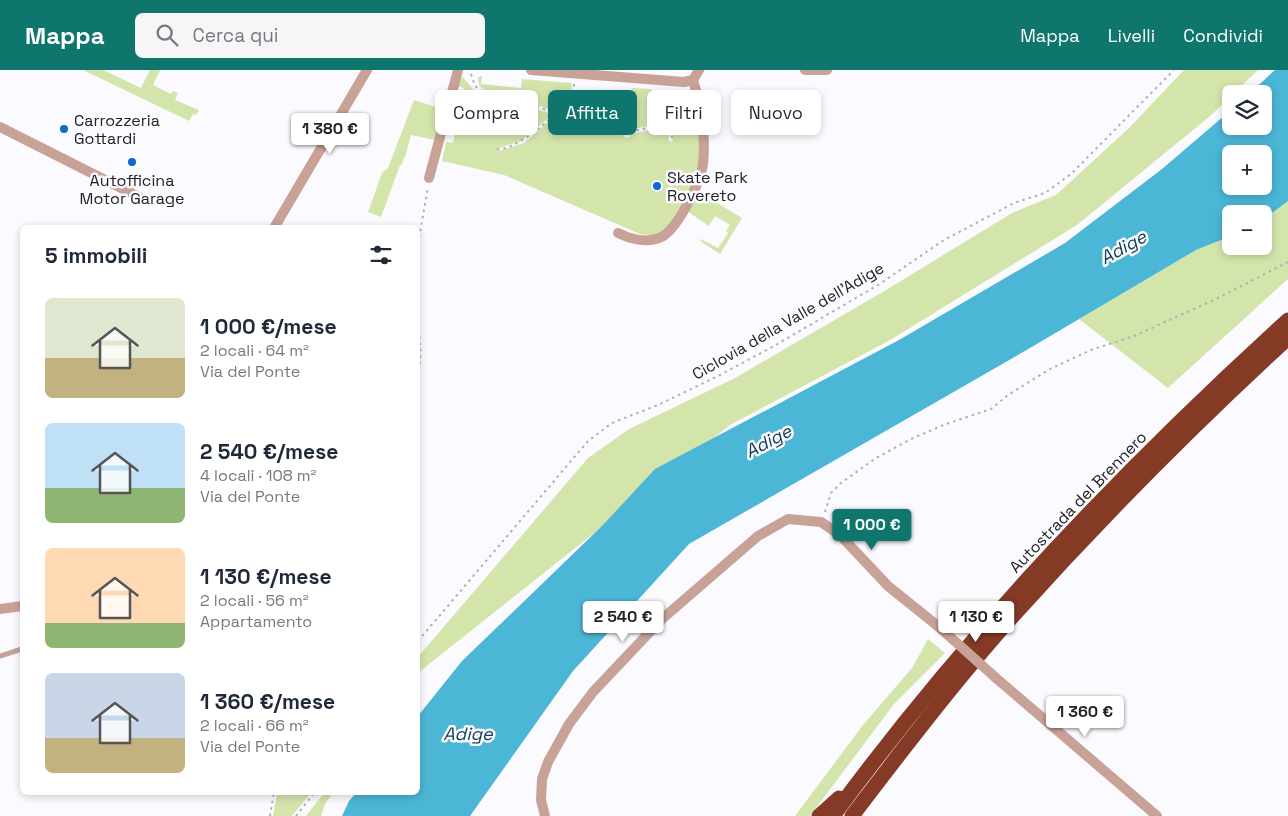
<!DOCTYPE html>
<html lang="it">
<head>
<meta charset="utf-8">
<style>
	:root { --surface:#fff; --page:#f6f6f7; --text:#1f2937; --muted:#747a83; --accent:#0f766e }
	body { margin:0; font-family:"Space Grotesk",sans-serif; background:var(--page); color:var(--text); height:100vh; display:flex; flex-direction:column; font-size:19px; white-space:nowrap }
	* { box-sizing:border-box; margin:0 }
	p { font-size:16px; color:var(--muted) }
	.icon { flex:none; width:28px; height:28px; fill:none; stroke:currentColor; stroke-width:2; stroke-linecap:round; stroke-linejoin:round }
	.map { position:relative; flex:1; overflow:hidden }
	.side { position:absolute; left:20px; top:155px; width:400px; height:570px; display:flex; flex-direction:column; background:var(--surface); border-radius:8px; box-shadow:0 2px 8px #0003 }
	.side>* { flex:none }
	.guide { position:absolute; left:435px; top:20px; width:475px; height:45px; display:flex; gap:10px }
	.fabs { position:absolute; left:1222px; top:15px; display:grid; gap:10px }
	.fabs a { display:grid; place-items:center; width:50px; height:50px; border-radius:8px; background:var(--surface); box-shadow:0 2px 8px #0003; font-size:25px }
	.price { position:absolute; translate:-50% -42px; padding:0 11px; border-radius:5px; background:#fff; color:#222; font-size:16px; line-height:32px; filter:drop-shadow(0 1px 2px #0008) }
	.price::after { content:''; position:absolute; left:50%; top:30px; width:15px; height:11px; margin-left:-8px; background:inherit; clip-path:polygon(0 0,100% 0,50% 100%) }
	.price.current { background:var(--accent); color:#fff }
	ul { padding:0; list-style:none }
	li { display:flex; align-items:center; gap:15px; height:125px; padding:0 25px }
	li span { display:grid; place-items:center; flex:none; width:140px; height:100px; border-radius:8px; color:#555 }
	li>.icon { margin-inline-start:auto }
	span .icon { width:60px; height:60px; fill:#fffc; stroke-width:1 }
	li b { font-size:21px }
	h2 { display:flex; justify-content:space-between; align-items:center; height:60px; padding:0 25px; font-size:21px }
	.tag { padding:0 18px; border-radius:8px; background:var(--surface); box-shadow:0 2px 8px #0003; font-size:18px; line-height:45px }
	.tag.current { background:var(--accent); color:#fff }
	header { display:flex; align-items:center; gap:30px; box-sizing:border-box; height:70px; padding:0 25px; background:var(--accent); color:#fff }
	header strong { font-size:24px }
	nav { display:flex; gap:28px; margin-inline-start:auto; font-size:18px }
	.search { width:350px; height:45px; background:var(--page); display:flex; align-items:center; gap:12px; box-sizing:border-box; padding:0 18px; border-radius:8px; color:var(--muted); font-size:19px }
	.map>svg:first-child { display:block }
	.green { fill:#d4e5ac }
	.water { fill:#4bb6d6; fill-rule:evenodd }
	.lines { fill:none; stroke-linecap:round; stroke-linejoin:round }
	.path { stroke:#b0b0b4; stroke-width:2; stroke-dasharray:2.5 4; stroke-linecap:butt }
	.lane { stroke:#c8a296; stroke-width:5 }
	.street { stroke:#c8a296; stroke-width:10 }
	.highway { stroke:#843a25; stroke-width:15 }
	.street-bridge { stroke:#c8a296; stroke-width:10 }
	.poi-dot { fill:#0c6ad3; stroke:#fafaff; stroke-width:2 }
	.labels { text-anchor:middle; dominant-baseline:central; stroke-width:5; stroke-linejoin:round; paint-order:stroke }
	.poi-label { font-size:16px; fill:#222224; stroke:#fafaff; text-anchor:start }
	.street-label { font-size:16px; fill:#222224; stroke:#fafaff }
	.water-label { font-size:18px; font-style:italic; fill:#134250; stroke:#fafaff }
</style>
</head>
<body>
<header>
<strong>Mappa</strong>
<div class="search"><svg class="icon" aria-label="search" viewBox="0 0 24 24"><circle cx="10" cy="10" r="6"/><path d="M15 15l6 6"/></svg>Cerca qui</div>
<nav><a>Mappa</a><a>Livelli</a><a>Condividi</a></nav>
</header>
<div class="map">
<svg width="1288" height="746" viewBox="0 0 1288 746">
	<rect width="100%" height="100%" fill="#fafaff"/>
	<g class="green">
		<path d="M 83,0 L 103,0 L 141,18 L 150,0 L 160,0 L 153,15 L 171,24 L 173,21 L 178,23 L 175,30 L 199,40 L 196,45 L 193,44 L 189,51 Z"/>
		<path d="M 1184,0 L 1258,0 L 1233,24 L 1231,24 L 1231,26 L 1209,47 L 1077,155 L 892,269 L 730,355 L 418,603 L 418,587 L 588,388 L 629,359 L 735,308 L 886,220 L 1012,143 L 1056,125 L 1128,59 Z"/>
		<path d="M 480,6 L 482,6 L 481,14 L 521,18 L 522,9 L 572,13 L 571,24 L 556,41 L 485,20 C 480,17 478,14 478,8 Z"/>
		<path d="M 463,7 L 473,19 L 480,23 L 553,44 L 521,71 L 499,78 L 499,81 L 524,73 L 557,44 L 622,64 L 625,68 L 630,67 L 631,64 L 668,56 L 670,65 L 668,70 L 672,72 L 673,68 L 671,54 L 692,50 L 698,40 C 699,61 703,86 696,106 C 690,125 677,141 667,157 C 659,166 650,166 640,164 L 504,105 L 442,91 L 446,72 L 453,73 L 464,18 L 458,16 L 460,8 Z"/>
		<path d="M 632,18 L 652,19 L 650,43 L 691,46 L 630,60 L 628,58 Z"/>
		<path d="M 679,21 C 687,23 692,29 691,37 L 678,38 Z"/>
		<path d="M 414,30 L 442,39 L 435,70 L 411,65 L 405,87 L 404,87 L 402,95 L 400,95 L 381,147 L 368,142 L 382,103 L 388,98 Z"/>
		<path d="M 698,121 L 742,148 L 720,184 L 700,171 L 701,169 L 718,178 L 728,163 L 726,161 L 730,155 L 715,146 L 709,156 L 687,141 Z"/>
		<path d="M 1288,131 L 1288,209 L 1168,318 L 1079,249 L 1196,180 L 1231,166 L 1231,176 L 1264,176 L 1264,149 Z"/>
		<path d="M 928,569 L 945,583 L 894,634 L 810,746 L 795,746 L 863,655 L 912,598 Z"/>
		<path d="M 277,723 L 277,722 L 311,723 L 292,746 L 273,746 Z"/>
		<path d="M 324,723 L 333,723 L 325,734 L 321,746 L 306,746 Z"/>
	</g>
	<path class="water" d="M 1275,0 L 1288,0 L 1288,131 L 1264,149 L 1264,144 L 1231,144 L 1231,166 L 1196,180 L 1030,278 L 689,474 L 573,601 L 470,746 L 342,746 L 349,731 L 356,723 L 418,722 L 418,646 L 462,591 L 603,455 L 655,399 L 899,270 L 1065,173 L 1162,99 L 1231,40 L 1231,56 L 1264,56 L 1264,24 L 1249,24 ZM 1231,84 L 1264,84 L 1264,116 L 1231,116 Z"/>
	<g class="lines">
		<g class="path">
			<path d="M 471,4 L 475,16 L 482,21 L 626,63 L 690,48"/>
			<path d="M 669,53 L 672,67 L 671,72"/>
			<path d="M 626,63 L 630,18"/>
			<path d="M 497,79 C 515,82 564,40 573,25 C 574,22 574,17 574,13"/>
			<path d="M 418,174 L 428,117"/>
			<path d="M 418,253 C 420,271 422,286 418,304"/>
			<path d="M 825,442 L 831,423 L 841,413 L 876,388 L 911,369 L 946,354 L 991,339 L 1008,325 L 1050,299 L 1091,280 L 1134,266 L 1216,229 L 1288,192"/>
			<path d="M 418,571 L 588,371 L 612,353 L 658,335 L 718,306 L 774,276 L 878,215 L 944,170 L 1014,133 L 1045,123 L 1071,104 L 1174,0"/>
			<path d="M 270,746 L 274,722"/>
			<path d="M 296,746 L 315,722"/>
		</g>
		<path class="lane" d="M 0,586 L 22,579"/>
		<g class="street">
			<path d="M 531,0 L 684,12 L 693,10 L 699,0"/>
			<path d="M 805,0 L 827,0"/>
			<path d="M 0,57 L 139,127"/>
			<path d="M 429,108 L 458,0"/>
			<path d="M 274,158 L 367,0"/>
			<path d="M 618,163 C 630,169 646,173 659,168 C 676,163 701,111 703,94 C 706,66 701,36 693,10"/>
			<path d="M 0,539 L 22,536"/>
			<path d="M 996,608 L 1157,746"/>
			<path d="M 545,746 L 541,730 L 542,709 L 548,692 L 569,654 L 593,622 L 662,549 L 758,466 L 788,449 L 821,452 L 840,465 L 888,516 L 939,557"/>
		</g>
		<g class="highway">
			<path d="M 819,746 L 839,728"/>
			<path d="M 833,746 C 966,564 1122,401 1288,250"/>
			<path d="M 852,746 C 903,679 955,611 1011,548 C 1099,450 1191,357 1288,268"/>
		</g>
		<path class="street-bridge" d="M 939,557 L 996,608"/>
	</g>
	<g class="poi-dot">
		<circle cx="64" cy="59" r="5"/>
		<circle cx="132" cy="92" r="5"/>
		<circle cx="657" cy="116" r="5"/>
	</g>
	<g class="labels">
		<g class="poi-label">
			<text x="74" y="50">Carrozzeria<tspan x="74" dy="18">Gottardi</tspan></text>
			<text x="667" y="107">Skate Park<tspan x="667" dy="18">Rovereto</tspan></text>
			<text x="132" y="110" text-anchor="middle">Autofficina<tspan x="132" dy="18">Motor Garage</tspan></text>
		</g>
		<g class="street-label">
			<text transform="translate(788 251) rotate(-30)">Ciclovia della Valle dell'Adige</text>
			<text transform="translate(1078 432) rotate(-46)">Autostrada del Brennero</text>
		</g>
		<g class="water-label">
			<text transform="translate(1123 177) rotate(-29)">Adige</text>
			<text transform="translate(768 371) rotate(-28)">Adige</text>
			<text x="468" y="663">Adige</text>
		</g>
	</g>
</svg>
<div class="fabs">
<a><svg class="icon" aria-label="layers" viewBox="0 0 24 24"><path d="M12 4l9 5-9 5-9-5zM3 14l9 5 9-5"/></svg></a>
<a>+</a>
<a>−</a>
</div>
<b class="price" style="left:330px;top:85px">1 380 €</b>
<b class="price current" style="left:872px;top:481px">1 000 €</b>
<b class="price" style="left:623px;top:573px">2 540 €</b>
<b class="price" style="left:976px;top:573px">1 130 €</b>
<b class="price" style="left:1085px;top:668px">1 360 €</b>
<div class="guide">
<a class="tag">Compra</a>
<a class="tag current">Affitta</a>
<a class="tag">Filtri</a>
<a class="tag">Nuovo</a>
</div>
<section class="side">
<h2>5 immobili<svg class="icon" aria-label="filters" viewBox="0 0 24 24"><path d="M4 7h16M4 17h16"/><circle cx="9" cy="7" r="2"/><circle cx="15" cy="17" r="2"/></svg></h2>
<ul>
<li><span style="background:linear-gradient(#dfe7d0 60%,#c2b280 0)"><svg class="icon" aria-label="home" viewBox="0 0 24 24"><path d="M3 11l9-7 9 7M6 9v11h12V9"/></svg></span><div><b>1 000 €/mese</b><p>2 locali · 64 m²</p><p>Via del Ponte</p></div></li>
<li><span style="background:linear-gradient(#bfe0f5 65%,#8fb573 0)"><svg class="icon" aria-label="home" viewBox="0 0 24 24"><path d="M3 11l9-7 9 7M6 9v11h12V9"/></svg></span><div><b>2 540 €/mese</b><p>4 locali · 108 m²</p><p>Via del Ponte</p></div></li>
<li><span style="background:linear-gradient(#ffd9b3 75%,#8fb573 0)"><svg class="icon" aria-label="home" viewBox="0 0 24 24"><path d="M3 11l9-7 9 7M6 9v11h12V9"/></svg></span><div><b>1 130 €/mese</b><p>2 locali · 56 m²</p><p>Appartamento</p></div></li>
<li><span style="background:linear-gradient(#c9d6e8 65%,#c2b280 0)"><svg class="icon" aria-label="home" viewBox="0 0 24 24"><path d="M3 11l9-7 9 7M6 9v11h12V9"/></svg></span><div><b>1 360 €/mese</b><p>2 locali · 66 m²</p><p>Via del Ponte</p></div></li>
</ul>
</section>
</div>
</body>
</html>
